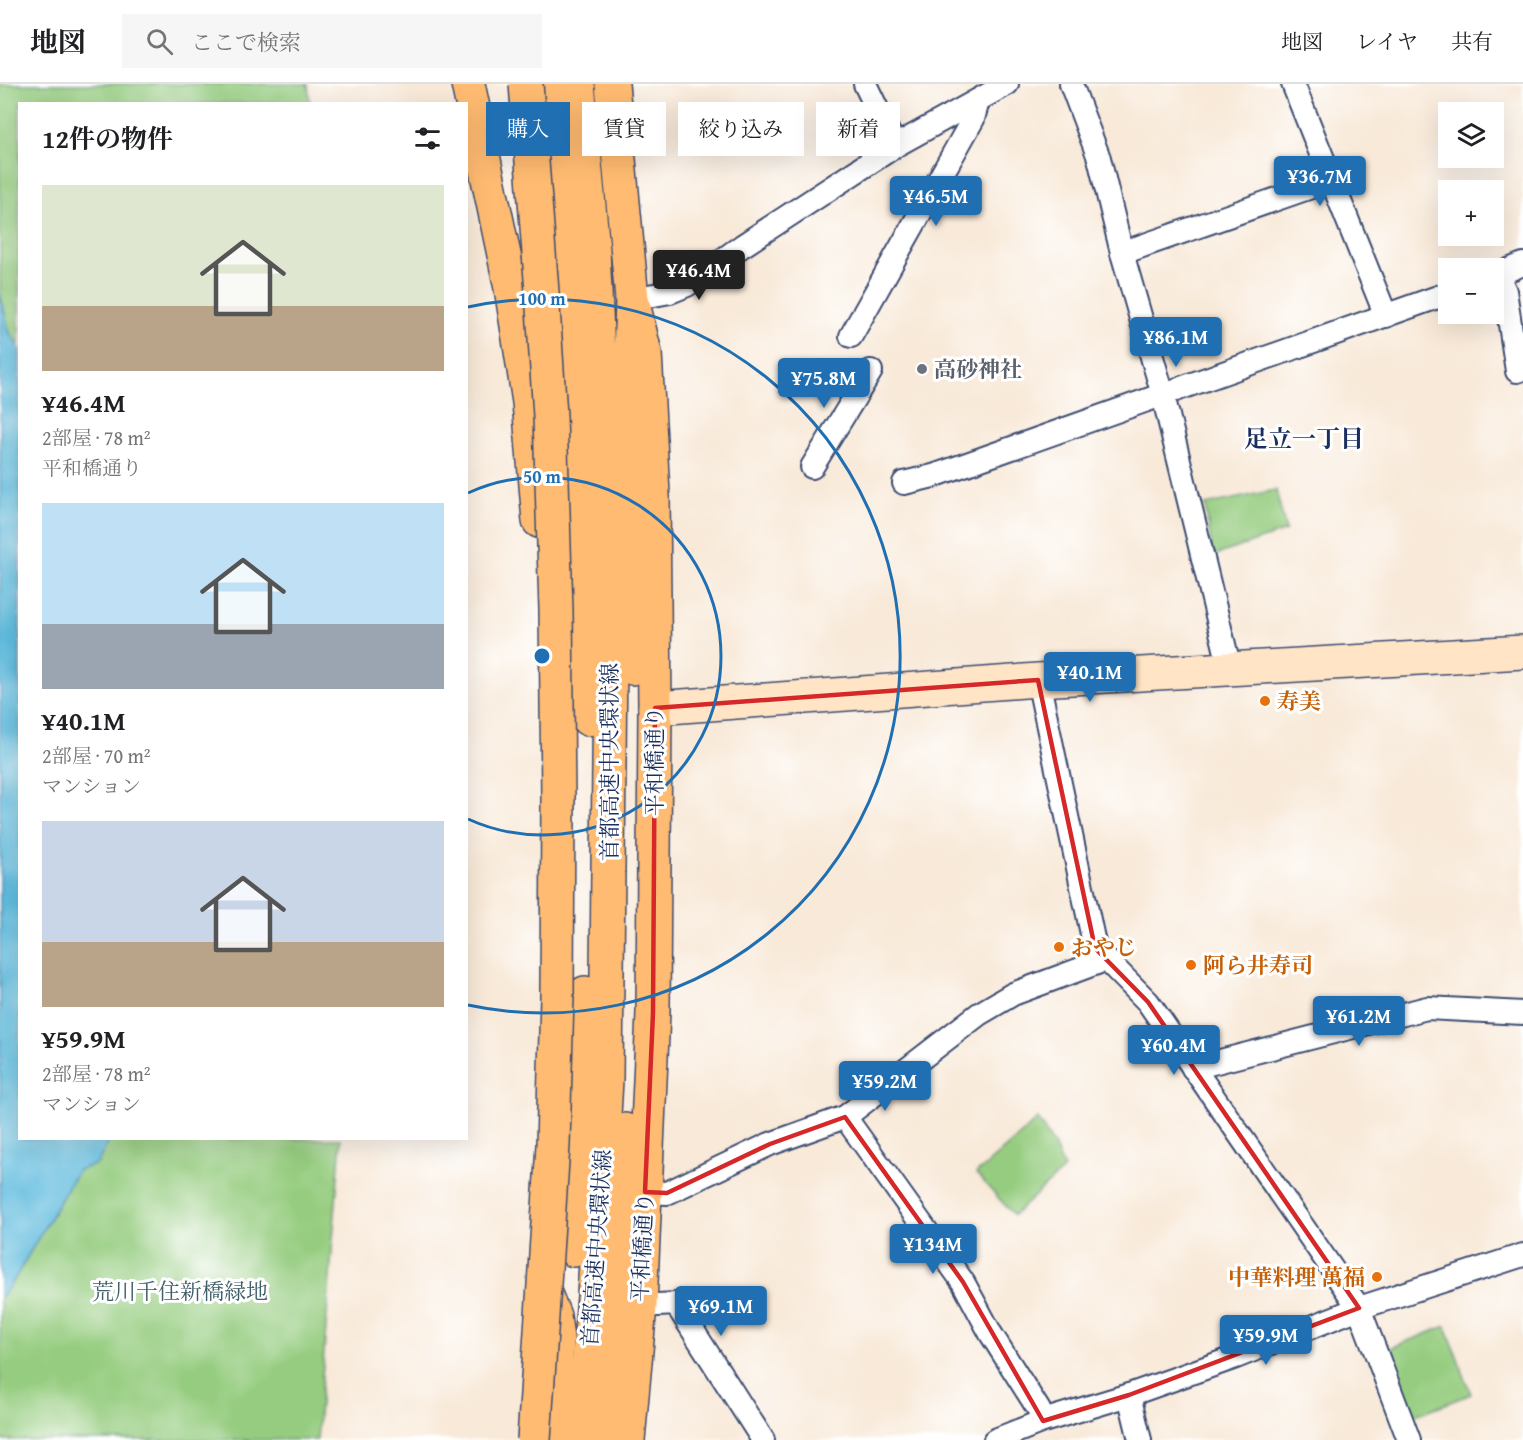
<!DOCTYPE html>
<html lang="ja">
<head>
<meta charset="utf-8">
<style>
	:root { --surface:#fff; --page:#f6f6f6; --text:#202124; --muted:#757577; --line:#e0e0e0; --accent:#1f6fb2 }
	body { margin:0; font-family:"Gentium Book Plus","Noto Serif JP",serif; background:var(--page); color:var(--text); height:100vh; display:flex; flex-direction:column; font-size:22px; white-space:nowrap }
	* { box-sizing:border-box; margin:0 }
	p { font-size:20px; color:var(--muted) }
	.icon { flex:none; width:33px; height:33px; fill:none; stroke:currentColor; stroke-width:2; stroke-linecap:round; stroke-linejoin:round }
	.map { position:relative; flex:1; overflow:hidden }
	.drawer { position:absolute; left:18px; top:18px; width:450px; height:1038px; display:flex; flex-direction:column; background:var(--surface); border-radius:0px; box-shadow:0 6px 24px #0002 }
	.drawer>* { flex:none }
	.guide { position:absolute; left:486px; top:18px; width:570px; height:54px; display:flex; gap:12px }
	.fabs { position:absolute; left:1438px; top:18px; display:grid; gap:12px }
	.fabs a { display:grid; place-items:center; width:66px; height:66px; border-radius:0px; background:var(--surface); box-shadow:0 6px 24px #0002; font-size:30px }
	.price { position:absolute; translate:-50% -51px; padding:0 14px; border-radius:6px; background:var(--accent); color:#fff; font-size:20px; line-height:39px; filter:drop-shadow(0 2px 3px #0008) }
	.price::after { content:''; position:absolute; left:50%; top:36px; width:18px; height:14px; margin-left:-9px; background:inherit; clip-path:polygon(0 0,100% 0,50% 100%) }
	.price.active { background:#222; color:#fff }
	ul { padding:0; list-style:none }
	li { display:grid; align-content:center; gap:12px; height:318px; padding:0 24px }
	li span { display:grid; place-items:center; height:186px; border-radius:0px; color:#555 }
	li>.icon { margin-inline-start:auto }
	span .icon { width:108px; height:108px; fill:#fffc; stroke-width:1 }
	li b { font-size:26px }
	h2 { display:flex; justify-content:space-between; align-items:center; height:72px; padding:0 24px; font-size:26px }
	.pill { padding:0 21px; border-radius:0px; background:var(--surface); box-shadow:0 6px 24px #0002; font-size:21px; line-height:54px }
	.pill.active { background:var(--accent); color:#fff }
	header { display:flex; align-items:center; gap:36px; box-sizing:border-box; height:84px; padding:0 30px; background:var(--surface); border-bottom:2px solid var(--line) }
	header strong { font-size:28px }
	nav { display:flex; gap:33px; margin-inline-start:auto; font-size:21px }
	.search { width:420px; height:54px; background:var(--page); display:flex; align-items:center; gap:15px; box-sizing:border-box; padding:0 21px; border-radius:0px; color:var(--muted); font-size:22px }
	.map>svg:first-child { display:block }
	.green { fill:#95cc7f; stroke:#587e6e; stroke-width:1.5 }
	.water { fill:#60bcde; stroke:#3e769e; stroke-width:1.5 }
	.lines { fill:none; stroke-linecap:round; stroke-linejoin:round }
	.street-casing { stroke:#3c4b70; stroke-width:26 }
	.secondary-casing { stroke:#3c4b70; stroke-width:36 }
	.primary-casing { stroke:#3c4b70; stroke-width:36 }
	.highway-casing { stroke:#3c4b70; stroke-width:36 }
	.street { stroke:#fff; stroke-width:22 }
	.secondary { stroke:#ffe4c6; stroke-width:33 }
	.primary { stroke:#ffbb71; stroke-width:33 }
	.highway { stroke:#ffbb71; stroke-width:33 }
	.highway-bridge-casing { stroke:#3c4b70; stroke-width:36; stroke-linecap:butt }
	.highway-bridge { stroke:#ffbb71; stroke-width:33 }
	.marked { fill:none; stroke:#d62828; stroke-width:4.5; stroke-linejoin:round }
	.ring { fill:none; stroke:#1f6fb2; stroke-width:3 }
	.worship-dot { fill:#6b7280; stroke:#fff; stroke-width:2 }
	.food-dot { fill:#e8710a; stroke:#fff; stroke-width:2 }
	.labels { text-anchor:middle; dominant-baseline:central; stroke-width:6; stroke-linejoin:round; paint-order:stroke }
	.worship-label { font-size:22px; font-weight:bold; fill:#5b616d; stroke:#fff; text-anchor:start }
	.food-label { font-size:22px; font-weight:bold; fill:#c56008; stroke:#fff; text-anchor:start }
	.street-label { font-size:22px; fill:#1b2f5e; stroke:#fff }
	.park-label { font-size:22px; fill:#405e68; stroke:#fff }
	.neighbourhood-label { font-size:24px; font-weight:bold; fill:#1b2f5e; stroke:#fff }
	.centre { fill:#1f6fb2; stroke:#fff; stroke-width:3 }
	.ring-label { font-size:18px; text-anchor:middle; font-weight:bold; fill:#1f6fb2; stroke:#fff; stroke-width:6; stroke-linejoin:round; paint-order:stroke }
</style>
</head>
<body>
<header>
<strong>地図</strong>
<div class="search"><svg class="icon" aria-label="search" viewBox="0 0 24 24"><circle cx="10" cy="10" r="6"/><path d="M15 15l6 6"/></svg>ここで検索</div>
<nav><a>地図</a><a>レイヤ</a><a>共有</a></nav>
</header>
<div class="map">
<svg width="1523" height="1356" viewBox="0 0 1523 1356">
	<rect width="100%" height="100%" fill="#fff"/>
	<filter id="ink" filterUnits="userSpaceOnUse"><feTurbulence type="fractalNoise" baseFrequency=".0167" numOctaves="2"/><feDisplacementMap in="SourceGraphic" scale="12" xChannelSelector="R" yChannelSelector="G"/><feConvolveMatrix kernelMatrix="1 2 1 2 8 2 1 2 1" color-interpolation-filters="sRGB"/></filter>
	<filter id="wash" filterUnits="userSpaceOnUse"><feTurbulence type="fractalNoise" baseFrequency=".008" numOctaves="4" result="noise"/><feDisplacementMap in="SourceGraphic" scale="24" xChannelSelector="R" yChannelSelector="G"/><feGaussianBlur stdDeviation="1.35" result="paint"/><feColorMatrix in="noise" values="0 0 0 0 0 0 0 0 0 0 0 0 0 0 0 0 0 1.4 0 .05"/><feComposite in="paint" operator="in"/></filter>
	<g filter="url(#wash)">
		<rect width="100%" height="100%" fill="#f8e9d8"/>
		<g class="green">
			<path d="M 0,0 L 308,0 L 310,19 L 20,20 L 19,265 L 9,247 L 0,209 Z"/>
			<path d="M 1276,406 L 1286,447 L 1213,472 L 1205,421 Z"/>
			<path d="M 1038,1035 L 1055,1063 L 1064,1085 L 1014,1131 L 976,1090 Z"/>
			<path d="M 110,1055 L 341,1055 L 317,1356 L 0,1356 L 0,1215 L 15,1194 L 78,1086 L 97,1080 Z"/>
			<path d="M 1446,1242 L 1471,1310 L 1405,1335 L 1380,1268 Z"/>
		</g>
		<path class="water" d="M 0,209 L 9,247 L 20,265 L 20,1054 L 110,1055 L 97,1080 L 78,1086 L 15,1194 L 0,1215 Z"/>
	</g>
	<g filter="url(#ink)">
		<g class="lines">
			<defs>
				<g id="street">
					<path d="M 865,0 L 895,62"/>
					<path d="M 1071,0 L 1099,74 L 1122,169 L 1163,311 L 1230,585"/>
					<path d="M 1293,0 L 1386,232"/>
					<path d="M 1122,169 L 1331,96"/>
					<path d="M 1497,190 L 1505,207 L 1517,287 L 1523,285"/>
					<path d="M 1494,192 L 1523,180"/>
					<path d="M 632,215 L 670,208 L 687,201 L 742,162 L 895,62 L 1007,0"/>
					<path d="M 851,252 L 973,35 L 978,17"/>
					<path d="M 812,383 L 871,287"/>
					<path d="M 904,399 L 933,392 L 1449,209"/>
					<path d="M 1038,596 L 1095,864 L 1148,918 L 1359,1224 L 1409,1356"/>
					<path d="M 1193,984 L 1427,924 L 1523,929"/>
					<path d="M 845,1033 L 963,1198 L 991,1250 L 1039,1326 L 1043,1337"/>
					<path d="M 645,1108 L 667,1109 L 770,1060 L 845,1033 L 979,930 L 1013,910 L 1105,876"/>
					<path d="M 640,1222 L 676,1220 L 763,1356"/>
					<path d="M 1129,1311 L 1140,1356"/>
					<path d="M 995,1356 L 1043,1337 L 1129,1311 L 1236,1273 L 1359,1224 L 1523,1171"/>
				</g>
				<path id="secondary" d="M 655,624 L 1038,596 L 1523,568"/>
				<g id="primary">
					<path d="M 468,0 L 511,204 L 529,318 L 539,437"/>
					<path d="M 554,0 L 561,58"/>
					<path d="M 612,0 L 632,215 L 645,269 L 653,409 L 655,624 L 653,929 L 640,1222 L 628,1356"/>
					<path d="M 545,1210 L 554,1232 L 557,1255 L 552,1356"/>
				</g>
				<g id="highway">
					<path d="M 578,0 L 593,166 L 606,435 L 610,573 L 606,996 L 594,1212 L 582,1356"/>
					<path d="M 557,31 C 573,232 583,433 588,635"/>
					<path d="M 632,584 L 634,447 L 630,276 L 632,215"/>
					<path d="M 574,1166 L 585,909"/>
					<path d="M 608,1356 L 620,1206 L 625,1046"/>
				</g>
			</defs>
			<use href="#street" class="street-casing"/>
			<use href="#secondary" class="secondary-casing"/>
			<use href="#primary" class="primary-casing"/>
			<use href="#highway" class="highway-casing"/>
			<use href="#street" class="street"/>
			<use href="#secondary" class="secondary"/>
			<use href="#primary" class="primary"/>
			<use href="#highway" class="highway"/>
			<defs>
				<path id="highway-bridge" d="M 526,0 L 542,208 L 550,332 L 556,526 L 558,714 L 557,912 L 553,1061 L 534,1356"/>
			</defs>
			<use href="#highway-bridge" class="highway-bridge-casing"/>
			<use href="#highway-bridge" class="highway-bridge"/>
		</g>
	</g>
	<path class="marked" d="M 1038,596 L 1095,864 L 1148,918 L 1359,1224 L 1129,1311 L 1043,1337 L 963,1198 L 845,1033 L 770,1060 L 667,1109 L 645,1108 L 653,929 L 655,624 Z"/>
	<g class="ring">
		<path d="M468 409A179 179 0 1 1 468 735"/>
		<path d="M468 223A357 357 0 1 1 468 921"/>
	</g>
	<circle class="worship-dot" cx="922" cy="285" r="6"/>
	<g class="food-dot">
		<circle cx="1265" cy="617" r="6"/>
		<circle cx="1059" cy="863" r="6"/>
		<circle cx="1191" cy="881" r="6"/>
		<circle cx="1377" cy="1193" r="6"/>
	</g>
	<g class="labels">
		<g class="worship-label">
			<text x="934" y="285">高砂神社</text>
		</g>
		<g class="food-label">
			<text x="1277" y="617">寿美</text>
			<text x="1071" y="863">おやじ</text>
			<text x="1203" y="881">阿ら井寿司</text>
			<text x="1365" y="1193" text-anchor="end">中華料理 萬福</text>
		</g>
		<g class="street-label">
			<text transform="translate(654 677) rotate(-90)">平和橋通り</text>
			<text transform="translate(609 678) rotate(-90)">首都高速中央環状線</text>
			<text transform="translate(642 1163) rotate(-87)">平和橋通り</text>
			<text transform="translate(596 1164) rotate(-86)">首都高速中央環状線</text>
		</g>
		<g class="park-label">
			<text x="180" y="1207">荒川千住新橋緑地</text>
		</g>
		<g class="neighbourhood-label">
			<text x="1304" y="354">足立一丁目</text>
		</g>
	</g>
	<circle cx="542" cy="572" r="9" class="centre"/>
	<g class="ring-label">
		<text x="542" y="221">100 m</text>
		<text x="542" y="399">50 m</text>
	</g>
</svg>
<div class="fabs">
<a><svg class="icon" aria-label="layers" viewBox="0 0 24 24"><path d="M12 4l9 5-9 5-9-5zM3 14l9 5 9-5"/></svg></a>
<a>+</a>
<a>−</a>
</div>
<b class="price" style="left:1320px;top:123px">¥36.7M</b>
<b class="price" style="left:936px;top:143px">¥46.5M</b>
<b class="price active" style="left:699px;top:217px">¥46.4M</b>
<b class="price" style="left:1176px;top:284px">¥86.1M</b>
<b class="price" style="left:824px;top:325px">¥75.8M</b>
<b class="price" style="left:1090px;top:619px">¥40.1M</b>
<b class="price" style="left:1359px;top:963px">¥61.2M</b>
<b class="price" style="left:1174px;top:992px">¥60.4M</b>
<b class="price" style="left:885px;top:1028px">¥59.2M</b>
<b class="price" style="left:933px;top:1191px">¥134M</b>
<b class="price" style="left:721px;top:1253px">¥69.1M</b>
<b class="price" style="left:1266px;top:1282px">¥59.9M</b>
<div class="guide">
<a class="pill active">購入</a>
<a class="pill">賃貸</a>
<a class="pill">絞り込み</a>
<a class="pill">新着</a>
</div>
<section class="drawer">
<h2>12件の物件<svg class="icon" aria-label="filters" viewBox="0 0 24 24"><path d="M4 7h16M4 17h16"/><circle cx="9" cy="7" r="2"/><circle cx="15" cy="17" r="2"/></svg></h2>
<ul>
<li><span style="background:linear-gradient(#dfe7d0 65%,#b9a48a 0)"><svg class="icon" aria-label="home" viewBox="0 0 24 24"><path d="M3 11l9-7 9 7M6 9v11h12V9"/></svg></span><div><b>¥46.4M</b><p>2部屋 · 78 m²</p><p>平和橋通り</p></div></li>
<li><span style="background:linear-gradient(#bfe0f5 65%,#9aa5b1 0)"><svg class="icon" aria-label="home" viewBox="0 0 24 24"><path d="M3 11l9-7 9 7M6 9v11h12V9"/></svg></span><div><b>¥40.1M</b><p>2部屋 · 70 m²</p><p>マンション</p></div></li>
<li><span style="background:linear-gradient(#c9d6e8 65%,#b9a48a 0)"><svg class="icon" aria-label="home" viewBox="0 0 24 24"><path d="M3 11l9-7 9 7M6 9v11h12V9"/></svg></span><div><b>¥59.9M</b><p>2部屋 · 78 m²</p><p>マンション</p></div></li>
</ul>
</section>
</div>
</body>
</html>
